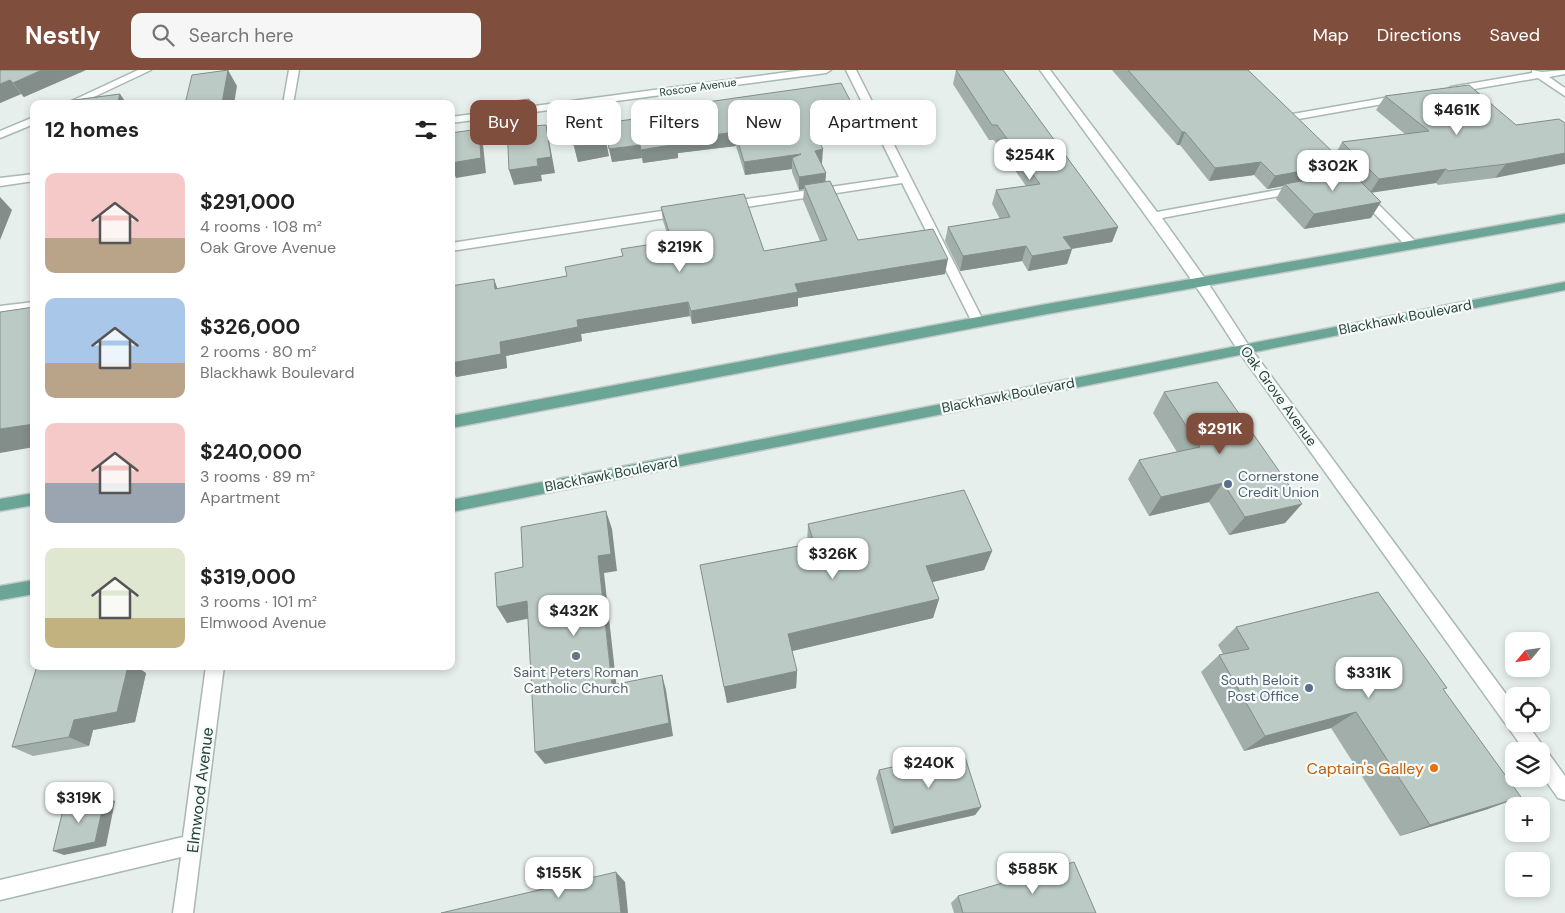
<!DOCTYPE html>
<html lang="en">
<head>
<meta charset="utf-8">
<style>
	:root { --surface:#fff; --page:#f6f6f6; --text:#222; --muted:#767676; --accent:#804e3d }
	body { margin:0; font-family:"DM Sans",sans-serif; background:var(--page); color:var(--text); height:100vh; display:flex; flex-direction:column; font-size:19px; white-space:nowrap }
	* { box-sizing:border-box; margin:0 }
	p { font-size:16px; color:var(--muted) }
	.icon { flex:none; width:28px; height:28px; fill:none; stroke:currentColor; stroke-width:2; stroke-linecap:round; stroke-linejoin:round }
	.map { position:relative; flex:1; overflow:hidden }
	.details { position:absolute; left:30px; top:30px; width:425px; height:570px; display:flex; flex-direction:column; background:var(--surface); border-radius:10px; box-shadow:0 2px 8px #0003 }
	.details>* { flex:none }
	.hud { position:absolute; left:470px; top:30px; width:475px; height:45px; display:flex; gap:10px }
	.needle { width:32px; rotate:241deg }
	.buttons { position:absolute; left:1505px; top:562px; display:grid; gap:10px }
	.buttons a { display:grid; place-items:center; width:45px; height:45px; border-radius:10px; background:var(--surface); box-shadow:0 2px 8px #0003; font-size:25px }
	.price { position:absolute; translate:-50% -42px; padding:0 11px; border-radius:10px; background:#fff; color:#222; font-size:16px; line-height:32px; filter:drop-shadow(0 1px 2px #0008) }
	.price::after { content:''; position:absolute; left:50%; top:30px; width:15px; height:11px; margin-left:-8px; background:inherit; clip-path:polygon(0 0,100% 0,50% 100%) }
	.price.on { background:var(--accent); color:#fff }
	ul { padding:0; list-style:none }
	li { display:flex; align-items:center; gap:15px; height:125px; padding:0 15px }
	li span { display:grid; place-items:center; flex:none; width:140px; height:100px; border-radius:10px; color:#555 }
	li>.icon { margin-inline-start:auto }
	span .icon { width:60px; height:60px; fill:#fffc; stroke-width:1 }
	li b { font-size:21px }
	h2 { display:flex; justify-content:space-between; align-items:center; height:60px; padding:0 15px; font-size:21px }
	.tag { padding:0 18px; border-radius:10px; background:var(--surface); box-shadow:0 2px 8px #0003; font-size:18px; line-height:45px }
	.tag.on { background:var(--accent); color:#fff }
	header { display:flex; align-items:center; gap:30px; box-sizing:border-box; height:70px; padding:0 25px; background:var(--accent); color:#fff }
	header strong { font-size:24px }
	nav { display:flex; gap:28px; margin-inline-start:auto; font-size:18px }
	.search { width:350px; height:45px; background:var(--page); display:flex; align-items:center; gap:12px; box-sizing:border-box; padding:0 18px; border-radius:10px; color:var(--muted); font-size:19px }
	.map>svg:first-child { display:block }
	.lines { fill:none; stroke-linecap:round; stroke-linejoin:round }
	.minor-casing { stroke:#a8b8b2; stroke-width:3 }
	.major-casing { stroke:#c2cac8; stroke-width:3 }
	.minor { fill:#fff; fill-rule:evenodd }
	.major { fill:#6aa596; fill-rule:evenodd }
	.wall { fill:#a1aea9; fill-rule:evenodd }
	.shaded-wall { fill:#838d89 }
	.building { fill:#bbcac4; stroke:#838d89 }
	.service-dot { fill:#5c6f8a; stroke:#f7fbf9; stroke-width:2 }
	.worship-dot { fill:#6b7280; stroke:#f7fbf9; stroke-width:2 }
	.food-dot { fill:#e8710a; stroke:#f7fbf9; stroke-width:2 }
	.labels { text-anchor:middle; dominant-baseline:central; stroke-width:4.5; stroke-linejoin:round; paint-order:stroke }
	.far-street-label { font-size:11px; fill:#24423a; stroke:#f7fbf9 }
	.street-label { font-size:14px; fill:#24423a; stroke:#f7fbf9 }
	.service-label { font-size:14px; fill:#4e5e75; stroke:#f7fbf9; text-anchor:start }
	.worship-label { font-size:14px; fill:#5b616d; stroke:#f7fbf9 }
	.near-food-label { font-size:16px; fill:#c56008; stroke:#f7fbf9; text-anchor:end }
	.near-street-label { font-size:16px; fill:#24423a; stroke:#f7fbf9 }
</style>
</head>
<body>
<header>
<strong>Nestly</strong>
<div class="search"><svg class="icon" aria-label="search" viewBox="0 0 24 24"><circle cx="10" cy="10" r="6"/><path d="M15 15l6 6"/></svg>Search here</div>
<nav><a>Map</a><a>Directions</a><a>Saved</a></nav>
</header>
<div class="map">
<svg width="1565" height="843" viewBox="0 0 1565 843">
	<rect width="100%" height="100%" fill="#e6efeb"/>
	<g class="lines">
		<defs>
			<g id="minor">
				<path d="M 138,0 L 151,0 L 79,34 L 65,34 Z"/>
				<path d="M 289,0 L 299,0 L 293,34 L 283,34 Z"/>
				<path d="M 803,0 L 831,0 L 826,3 L 451,53 L 451,47 Z"/>
				<path d="M 846,0 L 856,0 L 984,252 L 983,255 L 973,255 L 972,252 L 902,113 L 727,140 L 721,136 L 727,132 L 899,107 Z"/>
				<path d="M 1040,0 L 1050,0 L 1157,142 L 1304,115 L 1304,121 L 1300,122 L 1162,148 L 1206,210 L 1249,276 L 1514,635 L 1514,654 L 1527,654 L 1565,706 L 1565,730 L 1558,728 L 1541,704 L 1541,681 L 1525,681 L 1239,282 C 1178,185 1107,94 1040,0 Z"/>
				<path d="M 1532,0 L 1542,2 L 1565,0 L 1565,4 L 1549,7 L 1565,18 L 1565,26 L 1538,8 L 1451,23 L 1446,20 L 1451,17 L 1532,3 Z"/>
				<path d="M 1401,25 L 1405,26 L 1405,30 L 1287,51 L 1282,48 L 1287,45 Z"/>
				<path d="M 34,47 L 34,54 L 0,68 L 0,61 Z"/>
				<path d="M 1322,81 L 1326,82 L 1416,172 L 1418,175 L 1416,178 L 1408,178 L 1318,86 L 1318,82 Z"/>
				<path d="M 34,104 L 34,111 L 0,116 L 0,108 Z"/>
				<path d="M 682,138 L 688,142 L 686,145 L 451,181 L 451,173 Z"/>
				<path d="M 34,232 L 34,241 L 0,246 L 0,236 Z"/>
				<path d="M 206,596 L 224,596 L 193,843 L 173,843 L 181,787 L 0,830 L 0,810 L 183,767 Z"/>
			</g>
			<g id="major">
				<path d="M 1565,144 L 1565,152 L 1047,244 L 451,358 L 451,346 L 1047,234 Z"/>
				<path d="M 1565,212 L 1565,220 L 451,442 L 451,430 Z"/>
				<path d="M 34,423 L 34,435 L 0,441 L 0,429 Z"/>
				<path d="M 34,510 L 34,524 L 0,530 L 0,516 Z"/>
			</g>
		</defs>
		<use href="#minor" class="minor-casing"/>
		<use href="#major" class="major-casing"/>
		<use href="#minor" class="minor"/>
		<use href="#major" class="major"/>
	</g>
	<g class="wall">
		<path d="M 0,0 L 86,0 L 24,27 L 21,24 L 0,33 Z"/>
		<path d="M 956,0 L 1003,0 L 1118,157 L 1112,172 L 1072,179 L 1067,194 L 1028,201 L 1022,191 L 960,201 L 945,171 L 948,157 L 1000,149 L 992,134 L 996,120 L 1026,116 L 994,70 L 989,70 L 953,14 Z"/>
		<path d="M 1112,0 L 1248,0 L 1335,85 L 1342,72 L 1405,64 L 1376,40 L 1385,26 L 1516,55 L 1559,49 L 1495,108 L 1438,115 L 1436,113 L 1371,122 L 1371,148 L 1304,159 L 1276,129 L 1283,116 L 1267,119 L 1254,105 L 1209,111 L 1180,75 L 1177,75 ZM 1339,92 L 1346,98 L 1333,103 Z"/>
		<path d="M 686,35 L 862,68 L 820,75 L 822,93 L 821,93 L 826,103 L 825,112 L 858,170 L 945,204 L 798,228 L 798,236 L 692,254 L 690,246 L 581,264 L 582,271 L 506,286 L 507,298 L 456,307 L 494,209 L 497,219 L 567,206 L 623,186 L 670,172 L 663,151 L 661,137 L 764,181 L 820,171 L 803,130 L 804,119 L 799,120 L 792,102 L 792,99 L 745,105 L 736,76 L 678,83 L 678,88 L 643,93 L 642,88 L 612,92 L 687,41 Z"/>
		<path d="M 566,46 L 609,86 L 578,92 Z"/>
		<path d="M 1164,322 L 1285,453 L 1229,465 L 1209,432 L 1149,446 L 1128,409 L 1139,390 L 1177,382 L 1153,343 Z"/>
		<path d="M 808,454 L 992,481 L 984,500 L 932,512 L 939,529 L 933,548 L 792,581 L 797,601 L 796,618 L 727,633 L 700,495 L 807,474 Z"/>
		<path d="M 1236,557 L 1444,620 L 1488,739 L 1400,766 L 1331,658 L 1244,681 L 1201,602 L 1219,585 L 1223,584 L 1218,575 Z"/>
		<path d="M 146,603 L 135,652 L 93,660 L 89,676 L 33,686 L 12,677 Z"/>
		<path d="M 879,700 L 981,737 L 975,745 L 891,764 L 876,708 Z"/>
		<path d="M 958,826 L 1096,843 L 954,843 L 951,833 Z"/>
	</g>
	<g class="shaded-wall">
		<path d="M 42,0 L 86,0 L 24,27 L 13,13 Z"/>
		<path d="M 228,0 L 237,16 L 234,34 L 214,34 Z"/>
		<path d="M 10,10 L 21,24 L 0,33 L 0,14 Z"/>
		<path d="M 120,24 L 127,34 L 117,34 Z"/>
		<path d="M 529,29 L 533,44 L 537,72 L 533,56 Z"/>
		<path d="M 546,55 L 549,70 L 555,103 L 541,105 L 542,111 L 514,115 L 509,100 Z"/>
		<path d="M 863,55 L 862,68 L 814,76 L 814,62 Z"/>
		<path d="M 479,59 L 483,75 L 486,103 L 456,108 L 451,95 L 451,93 Z"/>
		<path d="M 735,62 L 736,76 L 678,83 L 678,88 L 643,93 L 641,80 L 675,70 Z"/>
		<path d="M 1182,62 L 1185,62 L 1180,75 L 1177,75 Z"/>
		<path d="M 606,71 L 609,86 L 578,92 L 574,76 Z"/>
		<path d="M 640,75 L 642,88 L 612,92 L 609,79 Z"/>
		<path d="M 823,79 L 822,93 L 815,94 L 815,81 Z"/>
		<path d="M 1565,83 L 1565,94 L 1495,108 L 1506,94 Z"/>
		<path d="M 801,84 L 792,88 L 792,99 L 745,105 L 744,92 Z"/>
		<path d="M 1341,90 L 1333,103 L 1310,111 L 1285,114 L 1283,116 L 1267,119 L 1275,106 Z"/>
		<path d="M 1261,92 L 1254,105 L 1209,111 L 1215,98 Z"/>
		<path d="M 1446,99 L 1436,113 L 1370,123 L 1379,109 Z"/>
		<path d="M 826,103 L 825,116 L 804,115 L 804,119 L 799,120 L 799,107 Z"/>
		<path d="M 0,127 L 12,140 L 0,170 Z"/>
		<path d="M 1381,132 L 1371,148 L 1304,159 L 1314,144 Z"/>
		<path d="M 1118,157 L 1112,172 L 1058,181 L 1063,167 Z"/>
		<path d="M 1026,176 L 1022,191 L 960,201 L 963,186 Z"/>
		<path d="M 1072,179 L 1067,194 L 1028,201 L 1032,186 Z"/>
		<path d="M 948,189 L 945,204 L 798,228 L 798,236 L 692,254 L 691,241 L 795,214 Z"/>
		<path d="M 494,209 L 499,223 L 495,219 Z"/>
		<path d="M 688,232 L 690,246 L 581,264 L 582,271 L 506,286 L 507,298 L 456,307 L 451,296 L 451,293 L 500,272 L 577,250 Z"/>
		<path d="M 34,354 L 34,377 L 0,383 L 0,359 Z"/>
		<path d="M 1223,413 L 1209,432 L 1149,446 L 1161,427 Z"/>
		<path d="M 1302,434 L 1285,453 L 1229,465 L 1245,447 Z"/>
		<path d="M 606,441 L 612,459 L 617,501 L 604,503 L 618,629 L 612,615 L 598,486 Z"/>
		<path d="M 992,481 L 984,500 L 920,515 L 926,496 Z"/>
		<path d="M 939,529 L 933,548 L 788,582 L 788,564 Z"/>
		<path d="M 527,531 L 536,547 L 507,553 L 497,537 Z"/>
		<path d="M 128,596 L 136,596 L 146,603 L 135,652 L 93,660 L 89,676 L 69,667 L 74,650 Z"/>
		<path d="M 797,601 L 796,618 L 727,633 L 724,617 Z"/>
		<path d="M 662,605 L 666,620 L 673,666 L 545,694 L 535,682 Z"/>
		<path d="M 1356,642 L 1331,658 L 1244,681 L 1265,666 Z"/>
		<path d="M 105,727 L 115,731 L 106,776 L 64,785 L 53,781 Z"/>
		<path d="M 1521,727 L 1488,739 L 1400,766 L 1430,755 Z"/>
		<path d="M 981,737 L 975,745 L 891,764 L 894,757 Z"/>
		<path d="M 616,802 L 625,812 L 628,843 L 621,843 Z"/>
	</g>
	<g class="building">
		<path d="M 0,0 L 42,0 L 13,13 L 10,10 L 0,14 Z"/>
		<path d="M 228,0 L 222,33 L 214,34 L 185,34 L 192,5 Z"/>
		<path d="M 956,0 L 1003,0 L 1118,157 L 1063,167 L 1072,179 L 1032,186 L 1026,176 L 963,186 L 948,157 L 1010,147 L 996,120 L 1040,114 L 997,55 L 992,55 Z"/>
		<path d="M 1128,0 L 1248,0 L 1341,90 L 1318,98 L 1275,106 L 1261,92 L 1215,98 L 1185,62 L 1182,62 Z"/>
		<path d="M 841,13 L 863,55 L 814,62 L 823,79 L 815,81 L 826,103 L 799,107 L 792,88 L 801,84 L 744,92 L 735,62 L 675,70 L 677,74 L 641,80 L 640,75 L 609,79 L 606,53 L 688,41 L 686,35 Z"/>
		<path d="M 1469,15 L 1516,55 L 1559,49 L 1565,53 L 1565,83 L 1506,94 L 1448,101 L 1446,99 L 1379,109 L 1342,72 L 1429,61 L 1385,26 Z"/>
		<path d="M 120,24 L 117,34 L 50,34 L 51,33 Z"/>
		<path d="M 529,29 L 533,56 L 546,55 L 551,87 L 537,89 L 538,96 L 509,100 L 506,32 Z"/>
		<path d="M 596,41 L 606,71 L 574,76 L 566,46 Z"/>
		<path d="M 479,59 L 481,88 L 451,93 L 451,63 Z"/>
		<path d="M 1350,97 L 1363,110 L 1359,110 L 1381,132 L 1314,144 L 1285,114 L 1323,107 Z"/>
		<path d="M 830,111 L 858,170 L 933,159 L 948,189 L 795,214 L 798,222 L 691,241 L 688,232 L 577,250 L 578,257 L 500,272 L 501,284 L 451,293 L 451,216 L 494,209 L 495,219 L 567,206 L 565,197 L 623,186 L 621,179 L 672,171 L 661,137 L 744,124 L 764,181 L 827,170 L 804,115 Z"/>
		<path d="M 34,237 L 34,354 L 0,359 L 0,242 Z"/>
		<path d="M 1217,312 L 1302,434 L 1245,447 L 1223,413 L 1161,427 L 1139,390 L 1200,377 L 1164,322 Z"/>
		<path d="M 964,420 L 992,481 L 926,496 L 939,529 L 788,564 L 797,601 L 724,617 L 700,495 L 814,473 L 808,454 Z"/>
		<path d="M 606,441 L 611,484 L 598,486 L 612,615 L 662,605 L 669,653 L 535,682 L 527,531 L 497,537 L 495,503 L 523,497 L 521,457 Z"/>
		<path d="M 1378,522 L 1447,618 L 1443,619 L 1521,727 L 1430,755 L 1356,642 L 1265,666 L 1219,585 L 1249,579 L 1236,557 Z"/>
		<path d="M 37,596 L 128,596 L 117,642 L 74,650 L 69,667 L 12,677 Z"/>
		<path d="M 963,681 L 981,737 L 894,757 L 879,700 Z"/>
		<path d="M 105,727 L 95,772 L 53,781 L 64,736 Z"/>
		<path d="M 1074,792 L 1096,843 L 963,843 L 958,826 Z"/>
		<path d="M 616,802 L 621,843 L 441,843 Z"/>
	</g>
	<g class="service-dot">
		<circle cx="1228" cy="414" r="5"/>
		<circle cx="1309" cy="618" r="5"/>
	</g>
	<circle class="worship-dot" cx="576" cy="586" r="5"/>
	<circle class="food-dot" cx="1434" cy="698" r="5"/>
	<g class="labels">
		<g class="far-street-label">
			<text transform="translate(698 17) rotate(-8)">Roscoe Avenue</text>
		</g>
		<g class="street-label">
			<text transform="translate(1405 247) rotate(-11)">Blackhawk Boulevard</text>
			<text transform="translate(1008 325) rotate(-11)">Blackhawk Boulevard</text>
			<text transform="translate(1279 326) rotate(54)">Oak Grove Avenue</text>
			<text transform="translate(611 404) rotate(-11)">Blackhawk Boulevard</text>
		</g>
		<g class="service-label">
			<text x="1238" y="406">Cornerstone<tspan x="1238" dy="16">Credit Union</tspan></text>
			<text x="1299" y="610" text-anchor="end">South Beloit<tspan x="1299" dy="16">Post Office</tspan></text>
		</g>
		<g class="worship-label">
			<text x="576" y="602">Saint Peters Roman<tspan x="576" dy="16">Catholic Church</tspan></text>
		</g>
		<g class="near-food-label">
			<text x="1424" y="698">Captain's Galley</text>
		</g>
		<g class="near-street-label">
			<text transform="translate(200 720) rotate(-83)">Elmwood Avenue</text>
		</g>
	</g>
</svg>
<div class="buttons">
<a><svg class="needle" viewBox="-14 -14 28 28"><path d="M0-13l5 13h-10z" fill="#e53935"/><path d="M0 13l5-13h-10z" fill="#767676"/></svg></a>
<a><svg class="icon" aria-label="locate" viewBox="0 0 24 24"><circle cx="12" cy="12" r="6"/><path d="M12 2v4M12 18v4M2 12h4M18 12h4"/></svg></a>
<a><svg class="icon" aria-label="layers" viewBox="0 0 24 24"><path d="M12 4l9 5-9 5-9-5zM3 14l9 5 9-5"/></svg></a>
<a>+</a>
<a>−</a>
</div>
<b class="price" style="left:1457px;top:66px">$461K</b>
<b class="price" style="left:1030px;top:111px">$254K</b>
<b class="price" style="left:1333px;top:122px">$302K</b>
<b class="price" style="left:680px;top:203px">$219K</b>
<b class="price on" style="left:1220px;top:385px">$291K</b>
<b class="price" style="left:833px;top:510px">$326K</b>
<b class="price" style="left:574px;top:567px">$432K</b>
<b class="price" style="left:1369px;top:629px">$331K</b>
<b class="price" style="left:929px;top:719px">$240K</b>
<b class="price" style="left:79px;top:754px">$319K</b>
<b class="price" style="left:1033px;top:825px">$585K</b>
<b class="price" style="left:559px;top:829px">$155K</b>
<div class="hud">
<a class="tag on">Buy</a>
<a class="tag">Rent</a>
<a class="tag">Filters</a>
<a class="tag">New</a>
<a class="tag">Apartment</a>
</div>
<section class="details">
<h2>12 homes<svg class="icon" aria-label="filters" viewBox="0 0 24 24"><path d="M4 7h16M4 17h16"/><circle cx="9" cy="7" r="2"/><circle cx="15" cy="17" r="2"/></svg></h2>
<ul>
<li><span style="background:linear-gradient(#f6c9c9 65%,#b9a48a 0)"><svg class="icon" aria-label="home" viewBox="0 0 24 24"><path d="M3 11l9-7 9 7M6 9v11h12V9"/></svg></span><div><b>$291,000</b><p>4 rooms · 108 m²</p><p>Oak Grove Avenue</p></div></li>
<li><span style="background:linear-gradient(#a9c7e8 65%,#b9a48a 0)"><svg class="icon" aria-label="home" viewBox="0 0 24 24"><path d="M3 11l9-7 9 7M6 9v11h12V9"/></svg></span><div><b>$326,000</b><p>2 rooms · 80 m²</p><p>Blackhawk Boulevard</p></div></li>
<li><span style="background:linear-gradient(#f6c9c9 60%,#9aa5b1 0)"><svg class="icon" aria-label="home" viewBox="0 0 24 24"><path d="M3 11l9-7 9 7M6 9v11h12V9"/></svg></span><div><b>$240,000</b><p>3 rooms · 89 m²</p><p>Apartment</p></div></li>
<li><span style="background:linear-gradient(#dfe7d0 70%,#c2b280 0)"><svg class="icon" aria-label="home" viewBox="0 0 24 24"><path d="M3 11l9-7 9 7M6 9v11h12V9"/></svg></span><div><b>$319,000</b><p>3 rooms · 101 m²</p><p>Elmwood Avenue</p></div></li>
</ul>
</section>
</div>
</body>
</html>
